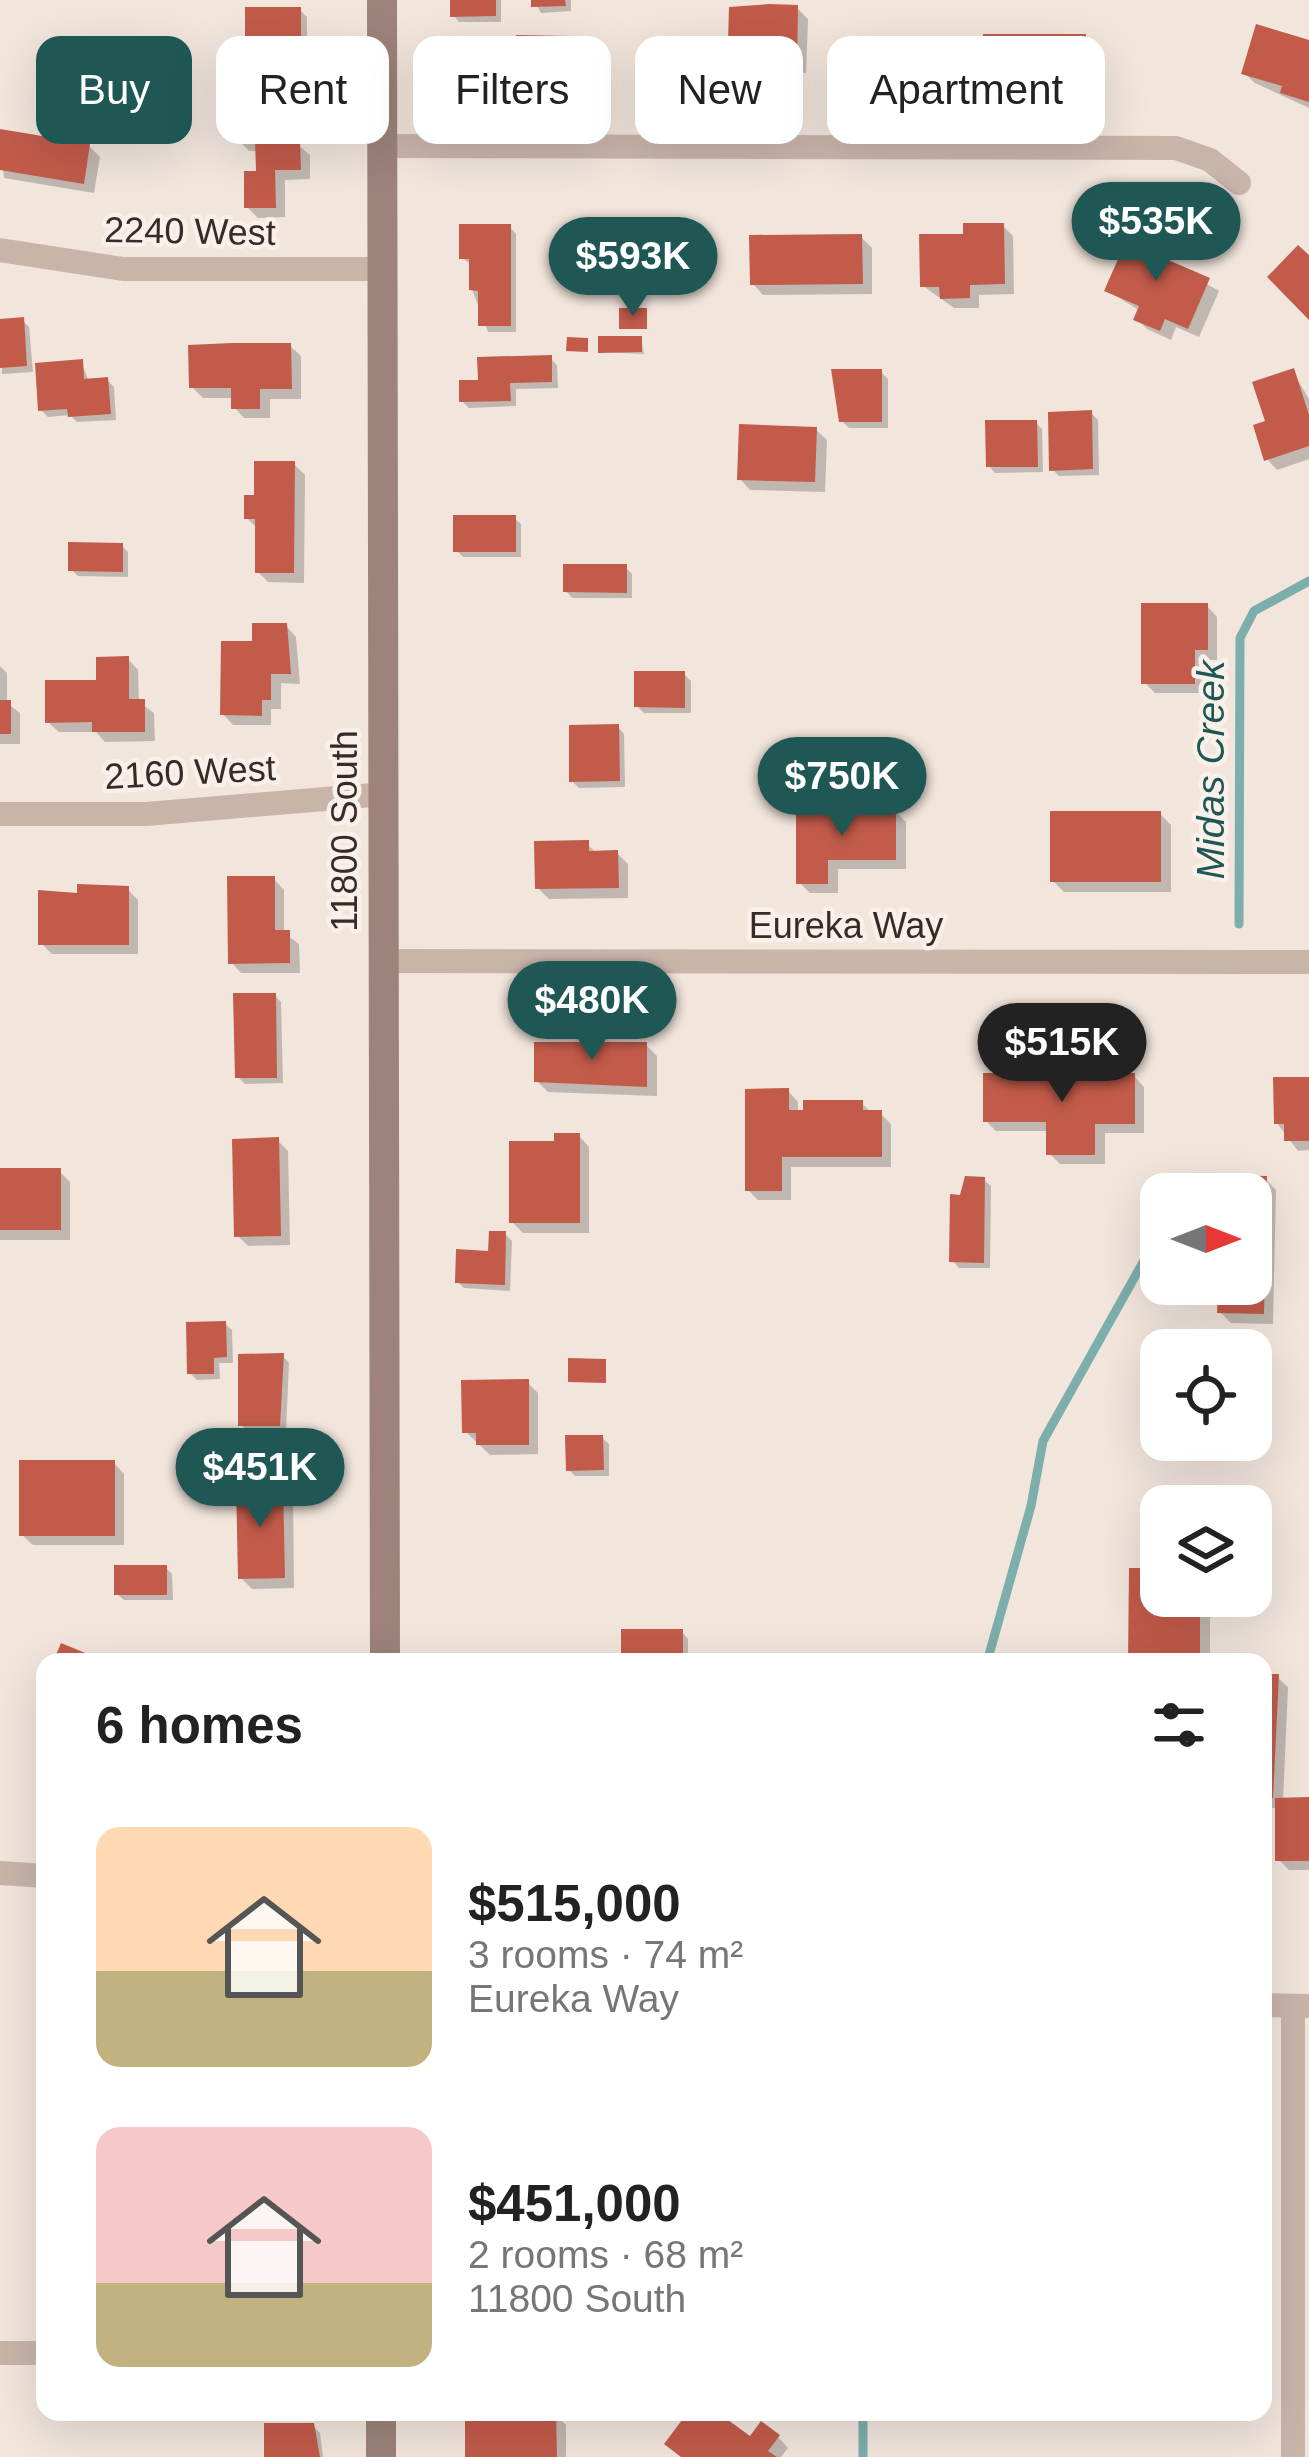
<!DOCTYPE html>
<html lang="en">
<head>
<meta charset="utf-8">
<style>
	:root { --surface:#fff; --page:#f2f2f2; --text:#222; --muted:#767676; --accent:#1f5755 }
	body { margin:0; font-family:Arial,sans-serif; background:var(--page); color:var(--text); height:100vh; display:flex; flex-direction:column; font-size:45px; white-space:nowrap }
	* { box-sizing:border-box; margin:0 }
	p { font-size:39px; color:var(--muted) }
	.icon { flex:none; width:66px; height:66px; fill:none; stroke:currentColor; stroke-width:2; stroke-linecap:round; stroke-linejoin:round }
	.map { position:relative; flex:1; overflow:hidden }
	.panel { position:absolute; left:36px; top:1653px; width:1236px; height:768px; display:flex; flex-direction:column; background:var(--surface); border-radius:24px; box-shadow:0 12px 48px #0002 }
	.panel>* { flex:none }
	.banner { position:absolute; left:36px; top:36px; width:1239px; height:108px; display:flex; gap:24px }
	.needle { width:78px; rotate:90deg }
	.tools { position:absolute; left:1140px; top:1173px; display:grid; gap:24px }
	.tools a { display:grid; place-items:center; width:132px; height:132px; border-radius:24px; background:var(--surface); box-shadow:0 12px 48px #0002; font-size:60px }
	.price { position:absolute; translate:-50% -102px; padding:0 27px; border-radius:42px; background:var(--accent); color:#fff; font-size:39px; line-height:78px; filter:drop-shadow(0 3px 6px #0008) }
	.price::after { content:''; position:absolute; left:50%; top:72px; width:36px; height:27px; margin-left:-18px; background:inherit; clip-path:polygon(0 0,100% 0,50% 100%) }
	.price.selected { background:#222; color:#fff }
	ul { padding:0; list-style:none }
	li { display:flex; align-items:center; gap:36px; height:300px; padding:0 60px }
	li span { display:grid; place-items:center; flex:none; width:336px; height:240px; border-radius:24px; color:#555 }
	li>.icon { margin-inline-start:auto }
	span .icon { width:144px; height:144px; fill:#fffc; stroke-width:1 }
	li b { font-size:51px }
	h2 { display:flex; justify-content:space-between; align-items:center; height:144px; padding:0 60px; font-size:51px }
	.tag { padding:0 42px; border-radius:24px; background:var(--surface); box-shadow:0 12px 48px #0002; font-size:42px; line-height:108px }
	.tag.selected { background:var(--accent); color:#fff }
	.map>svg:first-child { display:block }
	.shadow { fill:#0003 }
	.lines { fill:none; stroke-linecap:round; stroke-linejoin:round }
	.stream { stroke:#7caeab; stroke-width:9 }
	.building { fill:#c25b4a }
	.minor { stroke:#c9b4a9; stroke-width:24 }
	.secondary { stroke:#9d837a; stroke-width:30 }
	.labels { text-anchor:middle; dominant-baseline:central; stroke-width:9; stroke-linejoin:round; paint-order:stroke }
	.street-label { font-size:36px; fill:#362b28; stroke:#f9f0e9 }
	.water-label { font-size:39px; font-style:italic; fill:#1f5755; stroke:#f9f0e9 }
</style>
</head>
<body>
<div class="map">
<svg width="1309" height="2457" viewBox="0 0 1309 2457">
	<rect width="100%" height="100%" fill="#f1e5dc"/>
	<g class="shadow">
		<path d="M 453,0 L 501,0 L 501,22 L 459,22 L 453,15 Z"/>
		<path d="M 534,0 L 571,0 L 571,11 L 541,13 Z"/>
		<path d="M 797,8 L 808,19 L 806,73 L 773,73 L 772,90 L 741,89 L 731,79 Z"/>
		<path d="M 300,10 L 307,17 L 307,44 L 299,44 L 299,59 L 273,59 L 273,88 L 244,88 L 237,81 L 248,49 Z"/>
		<path d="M 1085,37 L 1096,48 L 1096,86 L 997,83 L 986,72 Z"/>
		<path d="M 571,39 L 577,45 L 577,82 L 525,82 L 519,75 Z"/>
		<path d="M 1309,43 L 1309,108 L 1255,83 L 1244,73 Z"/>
		<path d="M 286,107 L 297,117 L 297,144 L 310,155 L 310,179 L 285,180 L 285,217 L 258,218 L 247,207 L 259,174 L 258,151 L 249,151 L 238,140 Z"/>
		<path d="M 0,132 L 89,146 L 100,157 L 94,193 L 4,178 Z"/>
		<path d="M 1003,226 L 1013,236 L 1014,294 L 979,295 L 979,308 L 954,308 L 923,286 L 966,237 Z"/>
		<path d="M 510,227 L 516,234 L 516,332 L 488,332 L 472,289 L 472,265 L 462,258 Z"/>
		<path d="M 622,229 L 629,236 L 629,279 L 601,279 L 594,272 Z"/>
		<path d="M 861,237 L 872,248 L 872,294 L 763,295 L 753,284 Z"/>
		<path d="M 1164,250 L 1173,265 L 1219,291 L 1199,337 L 1176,327 L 1171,340 L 1147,329 L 1137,319 L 1140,311 L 1107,290 Z"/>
		<path d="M 22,320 L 29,327 L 33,372 L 2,374 L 0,322 Z"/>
		<path d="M 641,339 L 644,354 L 601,352 Z"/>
		<path d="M 290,346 L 301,356 L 301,399 L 270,399 L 270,418 L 244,418 L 234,407 L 234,398 L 203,398 L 192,387 Z"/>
		<path d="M 550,358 L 557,365 L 558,388 L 516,389 L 516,406 L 469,408 L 462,401 L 481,383 Z"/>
		<path d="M 81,362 L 89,381 L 107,380 L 114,387 L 116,420 L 77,422 L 70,415 L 48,417 L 41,410 Z"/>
		<path d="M 834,372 L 881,372 L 888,379 L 888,428 L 849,428 L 842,421 Z"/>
		<path d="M 1293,372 L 1309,399 L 1309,459 L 1277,470 L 1267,459 L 1268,423 Z"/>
		<path d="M 1091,413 L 1098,420 L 1099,475 L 1059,476 L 1052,469 Z"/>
		<path d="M 1036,423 L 1042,429 L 1043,472 L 995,473 L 989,466 Z"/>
		<path d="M 816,430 L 827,440 L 825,492 L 750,490 L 740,479 Z"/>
		<path d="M 294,464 L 305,475 L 304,583 L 268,582 L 258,572 L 258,529 L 247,518 L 257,498 Z"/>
		<path d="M 514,518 L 521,524 L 521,557 L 463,557 L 456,550 Z"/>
		<path d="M 122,546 L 128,552 L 128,577 L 78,576 L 71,569 Z"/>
		<path d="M 625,567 L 632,574 L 632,598 L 572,598 L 566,591 Z"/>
		<path d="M 1207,606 L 1217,617 L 1217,660 L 1204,660 L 1204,693 L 1155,693 L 1144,682 Z"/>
		<path d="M 286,626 L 296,637 L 300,684 L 281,683 L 281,709 L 271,709 L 271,725 L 233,725 L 223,714 L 255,644 Z"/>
		<path d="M 128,659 L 138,670 L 139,702 L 154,713 L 155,741 L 105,742 L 96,732 L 59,732 L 48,722 Z"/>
		<path d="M 0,666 L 7,673 L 7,703 L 20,713 L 20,744 L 0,744 Z"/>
		<path d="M 684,674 L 691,681 L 691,713 L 644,713 L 637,706 Z"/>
		<path d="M 618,727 L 624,734 L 625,787 L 579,788 L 572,781 Z"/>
		<path d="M 895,811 L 906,822 L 906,869 L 838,869 L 838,893 L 810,893 L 799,882 L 799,812 Z"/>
		<path d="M 1160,814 L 1171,825 L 1171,892 L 1064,892 L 1053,881 Z"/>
		<path d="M 587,844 L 597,854 L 617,853 L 628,864 L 628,898 L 549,899 L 538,888 Z"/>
		<path d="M 274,879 L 284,890 L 284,933 L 299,944 L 300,973 L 241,973 L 231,962 Z"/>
		<path d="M 127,889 L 138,900 L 138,954 L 52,954 L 41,943 L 80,896 Z"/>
		<path d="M 275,996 L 281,1002 L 283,1083 L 245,1084 L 238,1077 Z"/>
		<path d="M 646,1045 L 657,1056 L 657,1096 L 548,1092 L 537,1081 Z"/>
		<path d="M 1134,1076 L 1144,1087 L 1144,1133 L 1105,1133 L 1105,1164 L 1060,1164 L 1049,1153 L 1049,1131 L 996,1131 L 986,1121 Z"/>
		<path d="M 1309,1080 L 1309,1150 L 1298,1151 L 1277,1123 Z"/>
		<path d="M 788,1091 L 798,1102 L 798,1113 L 861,1103 L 872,1113 L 880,1113 L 891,1124 L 891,1167 L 791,1167 L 791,1200 L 758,1200 L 748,1190 Z"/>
		<path d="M 579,1136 L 589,1147 L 589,1233 L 523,1233 L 512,1222 Z"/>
		<path d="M 277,1140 L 288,1151 L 290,1245 L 248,1246 L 237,1235 Z"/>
		<path d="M 0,1171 L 59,1171 L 70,1182 L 70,1240 L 0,1240 Z"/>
		<path d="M 1265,1179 L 1276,1190 L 1273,1324 L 1231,1323 L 1220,1312 L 1221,1284 L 1251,1284 L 1251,1194 L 1222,1194 Z"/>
		<path d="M 984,1180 L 991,1186 L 990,1268 L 959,1268 L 953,1261 L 962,1198 Z"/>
		<path d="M 505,1234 L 512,1241 L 510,1291 L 464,1288 L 458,1282 Z"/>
		<path d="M 225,1324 L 232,1330 L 233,1363 L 219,1363 L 220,1379 L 197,1380 L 190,1373 Z"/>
		<path d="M 283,1356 L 289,1363 L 286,1431 L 248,1431 L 241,1425 Z"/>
		<path d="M 527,1382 L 538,1393 L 538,1454 L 490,1455 L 465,1431 Z"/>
		<path d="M 602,1438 L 609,1444 L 609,1476 L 575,1476 L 568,1469 Z"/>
		<path d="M 114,1463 L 124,1474 L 124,1545 L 33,1545 L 22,1535 Z"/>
		<path d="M 282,1484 L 293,1495 L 294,1588 L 252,1589 L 241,1578 Z"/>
		<path d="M 166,1568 L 172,1574 L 173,1600 L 124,1600 L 117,1594 Z"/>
		<path d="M 1161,1571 L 1161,1596 L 1210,1596 L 1210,1662 L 1131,1662 Z"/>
		<path d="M 682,1632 L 688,1639 L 688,1662 L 624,1662 Z"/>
		<path d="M 1263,1677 L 1277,1677 L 1288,1687 L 1283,1801 L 1309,1800 L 1309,1870 L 1289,1870 L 1278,1859 L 1278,1808 L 1263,1808 Z"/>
		<path d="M 534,2412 L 555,2414 L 566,2425 L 566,2457 L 468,2457 Z"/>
		<path d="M 691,2412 L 712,2412 L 750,2440 L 778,2437 L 788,2448 L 781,2457 L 682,2457 Z"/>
		<path d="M 313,2426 L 320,2433 L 323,2457 L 267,2457 Z"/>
	</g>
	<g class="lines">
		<g class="stream">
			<path d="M 1239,924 L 1240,638 L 1254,611 L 1309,581"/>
			<path d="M 987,1662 L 1031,1506 L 1043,1441 L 1161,1230"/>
			<path d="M 863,2412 L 863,2457"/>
		</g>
	</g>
	<g class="building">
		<path d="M 450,0 L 496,0 L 496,16 L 450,17 Z"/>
		<path d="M 531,0 L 565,0 L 566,6 L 531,7 Z"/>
		<path d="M 769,4 L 798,5 L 797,64 L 763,63 L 763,80 L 727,80 L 729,7 Z"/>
		<path d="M 245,7 L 301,7 L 301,38 L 293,38 L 293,53 L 268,53 L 268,83 L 234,83 L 234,46 L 245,46 Z"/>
		<path d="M 1256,24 L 1309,40 L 1309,102 L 1280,93 L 1282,86 L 1241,74 Z"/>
		<path d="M 983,34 L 1086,34 L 1086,77 L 983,74 Z"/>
		<path d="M 516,35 L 572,36 L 571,77 L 516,76 Z"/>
		<path d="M 234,104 L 287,104 L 288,141 L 300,141 L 301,170 L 275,170 L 276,208 L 244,208 L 244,171 L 256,171 L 255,141 L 235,142 Z"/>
		<path d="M 0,129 L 90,144 L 84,184 L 0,170 Z"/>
		<path d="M 963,223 L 1004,223 L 1005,284 L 970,285 L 970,298 L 940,299 L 939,287 L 920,287 L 919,234 L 963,234 Z"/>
		<path d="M 459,224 L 511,224 L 511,326 L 478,326 L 478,291 L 469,290 L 469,259 L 459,259 Z"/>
		<path d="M 591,226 L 623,226 L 624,273 L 591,274 Z"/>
		<path d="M 1130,232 L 1166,247 L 1161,257 L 1210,278 L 1188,329 L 1165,319 L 1160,331 L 1133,320 L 1139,306 L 1104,291 Z"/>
		<path d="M 862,234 L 863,284 L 750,285 L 749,235 Z"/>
		<path d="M 1298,245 L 1309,255 L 1309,320 L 1267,277 Z"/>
		<rect x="619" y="308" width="28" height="21"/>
		<path d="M 24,317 L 27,366 L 0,368 L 0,319 Z"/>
		<path d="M 598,336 L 642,336 L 642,352 L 598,353 Z"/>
		<path d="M 567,337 L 588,338 L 588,352 L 566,351 Z"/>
		<path d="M 232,343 L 291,343 L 292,389 L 260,389 L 260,409 L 231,409 L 231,388 L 189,388 L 188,345 Z"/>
		<path d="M 552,355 L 552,382 L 510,383 L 511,401 L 459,402 L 459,380 L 478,380 L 477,357 Z"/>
		<path d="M 83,359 L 84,379 L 108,377 L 111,414 L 68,417 L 67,409 L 38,411 L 35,363 Z"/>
		<path d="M 1294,368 L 1309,415 L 1309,446 L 1264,461 L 1253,425 L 1265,421 L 1252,382 Z"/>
		<path d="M 831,369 L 882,369 L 882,422 L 839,422 Z"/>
		<path d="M 1092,410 L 1093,469 L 1049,471 L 1048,412 Z"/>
		<path d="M 985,420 L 1037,420 L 1038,467 L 986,467 Z"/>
		<path d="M 739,424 L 817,427 L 815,482 L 737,480 Z"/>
		<path d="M 254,461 L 295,461 L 294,573 L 255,573 L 255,519 L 244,519 L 244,495 L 254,495 Z"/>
		<rect x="453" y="515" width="63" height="37"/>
		<path d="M 68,542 L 123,543 L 123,572 L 68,571 Z"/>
		<path d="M 563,564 L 627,564 L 627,593 L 563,592 Z"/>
		<path d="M 1141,603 L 1208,603 L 1208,650 L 1195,650 L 1195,684 L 1141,684 Z"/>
		<path d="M 252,623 L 287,623 L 291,674 L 271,674 L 271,700 L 262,700 L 262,716 L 220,715 L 221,641 L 252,641 Z"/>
		<path d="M 129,656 L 129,699 L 145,699 L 145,732 L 92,732 L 92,722 L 45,723 L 45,680 L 96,680 L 96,657 Z"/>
		<path d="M 634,671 L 685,671 L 685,708 L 634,707 Z"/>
		<rect x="0" y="700" width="11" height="34"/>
		<path d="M 619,724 L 620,781 L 569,782 L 569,725 Z"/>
		<path d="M 896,808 L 896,860 L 828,860 L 828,884 L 796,884 L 796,809 Z"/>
		<rect x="1050" y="811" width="111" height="71"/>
		<path d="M 589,840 L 589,851 L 618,850 L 619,888 L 535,889 L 534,841 Z"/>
		<path d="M 227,876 L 275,876 L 275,930 L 290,930 L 290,963 L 228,964 Z"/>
		<path d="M 77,884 L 129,886 L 129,945 L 38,945 L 38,890 L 77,893 Z"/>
		<path d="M 233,993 L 276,993 L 277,1078 L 235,1078 Z"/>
		<path d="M 534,1042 L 647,1042 L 647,1087 L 534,1082 Z"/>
		<path d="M 983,1073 L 1135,1073 L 1135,1124 L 1095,1124 L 1095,1155 L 1046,1155 L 1046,1122 L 983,1122 Z"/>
		<path d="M 1273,1077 L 1309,1077 L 1309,1141 L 1284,1141 L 1284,1124 L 1274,1124 Z"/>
		<path d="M 789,1088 L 789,1110 L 803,1110 L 803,1100 L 863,1100 L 863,1110 L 882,1110 L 882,1157 L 782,1157 L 782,1191 L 745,1191 L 745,1089 Z"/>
		<path d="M 554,1133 L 580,1133 L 580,1223 L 509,1223 L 509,1141 L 554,1141 Z"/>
		<path d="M 279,1137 L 281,1236 L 234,1237 L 232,1139 Z"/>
		<rect x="0" y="1168" width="61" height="62"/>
		<path d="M 1220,1175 L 1267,1176 L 1264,1314 L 1217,1313 L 1218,1284 L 1251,1284 L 1251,1194 L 1219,1194 Z"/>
		<path d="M 965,1176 L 985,1177 L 984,1263 L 949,1262 L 950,1194 L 960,1195 Z"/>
		<path d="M 489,1231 L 506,1231 L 505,1285 L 455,1283 L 456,1249 L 488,1251 Z"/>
		<path d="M 226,1321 L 227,1357 L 214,1358 L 214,1374 L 187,1374 L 186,1322 Z"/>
		<path d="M 284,1353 L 280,1426 L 238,1426 L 238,1354 Z"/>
		<path d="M 568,1358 L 606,1359 L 606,1383 L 568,1382 Z"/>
		<path d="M 529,1379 L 529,1445 L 476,1445 L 476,1433 L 462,1433 L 461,1380 Z"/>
		<path d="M 565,1435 L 603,1435 L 604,1470 L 566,1471 Z"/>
		<rect x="19" y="1460" width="96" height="76"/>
		<path d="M 236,1481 L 283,1481 L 285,1578 L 238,1579 Z"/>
		<rect x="114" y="1565" width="53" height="30"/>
		<path d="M 1129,1568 L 1161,1568 L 1161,1596 L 1200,1596 L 1200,1662 L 1128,1662 Z"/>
		<rect x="621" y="1629" width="62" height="33"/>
		<path d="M 61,1643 L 107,1662 L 53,1662 Z"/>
		<path d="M 1263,1674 L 1279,1674 L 1273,1798 L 1263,1798 Z"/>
		<path d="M 40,1784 L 45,1784 L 45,1848 L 39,1848 Z"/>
		<path d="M 1309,1797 L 1309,1861 L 1275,1861 L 1275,1798 Z"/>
		<path d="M 465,2412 L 556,2412 L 557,2457 L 465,2457 Z"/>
		<path d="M 688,2412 L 717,2412 L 750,2436 L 761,2421 L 780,2435 L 768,2451 L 777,2457 L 681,2457 L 664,2444 Z"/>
		<path d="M 264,2423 L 314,2423 L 320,2457 L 264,2457 Z"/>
	</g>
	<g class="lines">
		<g class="minor">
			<path d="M 381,146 L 1176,148 L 1210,160 L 1239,183"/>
			<path d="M 0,250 L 123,269 L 380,269"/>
			<path d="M 0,814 L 146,814 L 384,794"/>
			<path d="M 383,961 L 1309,962"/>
			<path d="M 0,1873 L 45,1876"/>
			<path d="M 1263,2005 L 1307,2006"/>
			<path d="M 1293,2006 L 1293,2457"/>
			<path d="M 0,2353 L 45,2353"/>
		</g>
		<g class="secondary">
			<path d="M 382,0 L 385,1662"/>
			<path d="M 381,2412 L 381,2457"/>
		</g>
	</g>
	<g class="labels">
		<g class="street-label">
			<text transform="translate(190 231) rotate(1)">2240 West</text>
			<text transform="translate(190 772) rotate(-3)">2160 West</text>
			<text transform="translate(344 831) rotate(-90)">11800 South</text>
			<text x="846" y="925">Eureka Way</text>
		</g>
		<g class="water-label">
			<text transform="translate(1210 770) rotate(-90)">Midas Creek</text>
		</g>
	</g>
</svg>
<div class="tools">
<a><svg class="needle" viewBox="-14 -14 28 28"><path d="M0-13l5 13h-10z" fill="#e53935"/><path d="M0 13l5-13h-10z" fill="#767676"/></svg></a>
<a><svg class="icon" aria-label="locate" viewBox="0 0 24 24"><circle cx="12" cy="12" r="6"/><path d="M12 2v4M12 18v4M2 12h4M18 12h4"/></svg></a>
<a><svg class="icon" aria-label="layers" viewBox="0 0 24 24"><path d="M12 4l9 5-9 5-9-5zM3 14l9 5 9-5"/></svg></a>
</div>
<b class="price" style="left:1156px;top:284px">$535K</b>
<b class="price" style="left:633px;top:319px">$593K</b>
<b class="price" style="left:842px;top:839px">$750K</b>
<b class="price" style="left:592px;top:1063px">$480K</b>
<b class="price selected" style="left:1062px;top:1105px">$515K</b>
<b class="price" style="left:260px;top:1530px">$451K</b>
<div class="banner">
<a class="tag selected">Buy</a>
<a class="tag">Rent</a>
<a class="tag">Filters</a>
<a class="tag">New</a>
<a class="tag">Apartment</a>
</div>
<section class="panel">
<h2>6 homes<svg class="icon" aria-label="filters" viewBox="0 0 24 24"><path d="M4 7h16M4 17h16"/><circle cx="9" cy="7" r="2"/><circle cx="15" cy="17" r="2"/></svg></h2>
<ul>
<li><span style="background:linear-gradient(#ffd9b3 60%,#c2b280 0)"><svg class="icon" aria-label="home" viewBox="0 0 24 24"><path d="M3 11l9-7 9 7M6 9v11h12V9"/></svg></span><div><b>$515,000</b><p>3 rooms · 74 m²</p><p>Eureka Way</p></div></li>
<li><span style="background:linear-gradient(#f6c9c9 65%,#c2b280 0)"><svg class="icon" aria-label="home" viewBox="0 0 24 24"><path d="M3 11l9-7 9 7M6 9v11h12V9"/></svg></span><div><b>$451,000</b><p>2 rooms · 68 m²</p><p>11800 South</p></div></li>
</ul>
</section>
</div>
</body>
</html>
